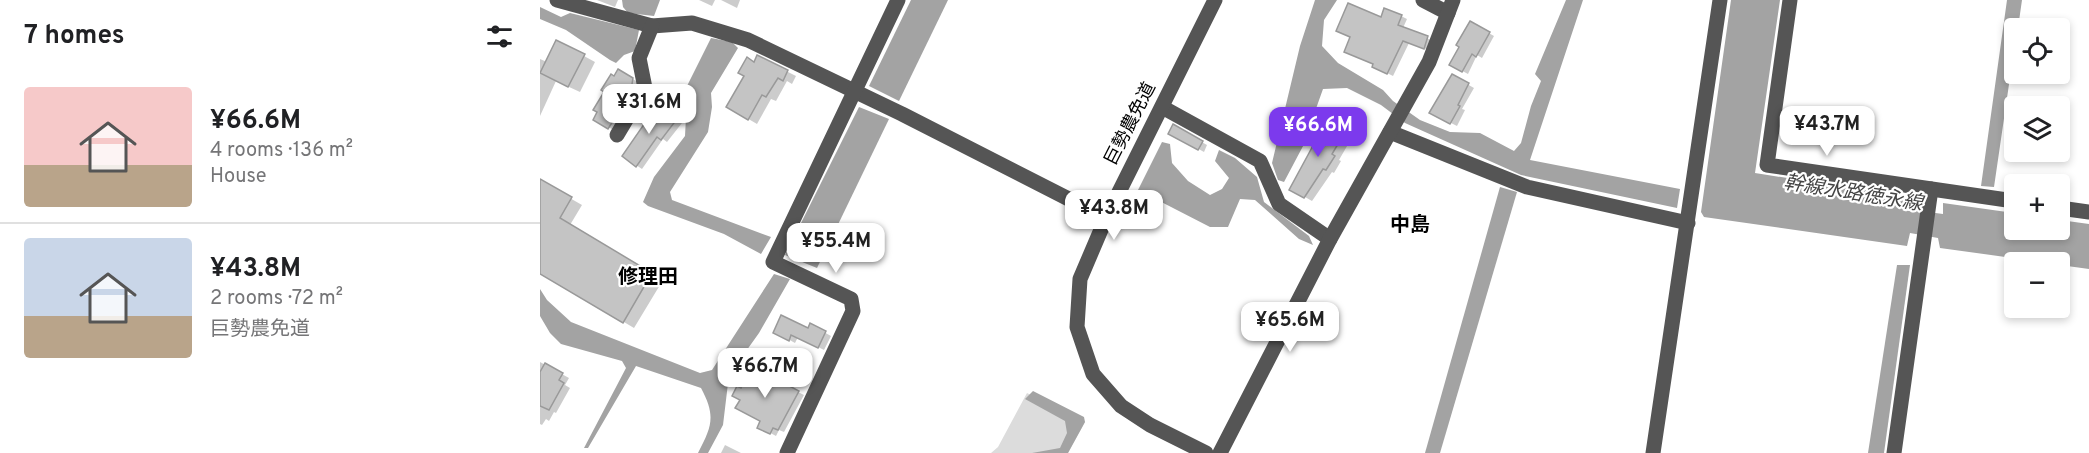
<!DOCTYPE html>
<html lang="en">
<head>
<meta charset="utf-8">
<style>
	:root { --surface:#fff; --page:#f2f2f2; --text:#202124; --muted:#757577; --line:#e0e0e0; --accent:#7c3aed }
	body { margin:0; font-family:Overpass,"Noto Sans JP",sans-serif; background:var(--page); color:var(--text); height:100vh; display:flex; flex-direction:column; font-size:22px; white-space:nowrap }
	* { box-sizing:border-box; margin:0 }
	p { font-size:20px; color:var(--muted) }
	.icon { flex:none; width:33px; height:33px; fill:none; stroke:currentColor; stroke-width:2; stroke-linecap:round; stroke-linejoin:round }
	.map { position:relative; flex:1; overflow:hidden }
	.panel { display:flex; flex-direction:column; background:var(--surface); width:540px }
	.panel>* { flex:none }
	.fabs { position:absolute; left:1464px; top:18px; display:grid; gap:12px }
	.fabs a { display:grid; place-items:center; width:66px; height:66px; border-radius:6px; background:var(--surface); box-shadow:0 3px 9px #0003; font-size:30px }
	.price { position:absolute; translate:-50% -51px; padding:0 14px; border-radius:12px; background:#fff; color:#222; font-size:20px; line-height:39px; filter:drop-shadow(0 2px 3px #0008) }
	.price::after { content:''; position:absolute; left:50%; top:36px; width:18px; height:14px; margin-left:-9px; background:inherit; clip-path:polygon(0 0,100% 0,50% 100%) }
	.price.on { background:var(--accent); color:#fff }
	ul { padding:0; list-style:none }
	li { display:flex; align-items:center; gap:18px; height:150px; padding:0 24px }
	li+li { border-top:2px solid var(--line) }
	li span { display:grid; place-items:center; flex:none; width:168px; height:120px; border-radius:6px; color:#555 }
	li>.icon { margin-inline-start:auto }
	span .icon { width:72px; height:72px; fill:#fffc; stroke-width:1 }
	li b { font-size:26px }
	h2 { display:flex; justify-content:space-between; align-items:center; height:72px; padding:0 24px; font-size:26px }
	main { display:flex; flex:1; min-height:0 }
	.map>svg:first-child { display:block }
	.green { fill:#dcdcdc }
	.water { fill:#a3a3a3 }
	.shadow { fill:#0003 }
	.building { fill:#c4c4c4; stroke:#999; stroke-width:1.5 }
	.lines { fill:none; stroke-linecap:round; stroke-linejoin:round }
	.minor { stroke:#555; stroke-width:15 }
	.labels { text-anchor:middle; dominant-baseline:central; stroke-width:4.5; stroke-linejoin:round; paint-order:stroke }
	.street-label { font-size:18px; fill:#000; stroke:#fff }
	.water-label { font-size:20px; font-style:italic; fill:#444; stroke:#fff }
	.neighbourhood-label { font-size:20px; font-weight:bold; fill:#000; stroke:#fff }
</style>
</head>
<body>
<main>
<section class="panel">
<h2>7 homes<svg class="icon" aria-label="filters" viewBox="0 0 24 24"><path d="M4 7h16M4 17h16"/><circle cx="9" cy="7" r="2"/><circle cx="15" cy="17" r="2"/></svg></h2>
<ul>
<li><span style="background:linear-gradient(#f6c9c9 65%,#b9a48a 0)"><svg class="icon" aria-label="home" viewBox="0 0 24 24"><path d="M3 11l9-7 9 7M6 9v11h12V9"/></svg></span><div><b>¥66.6M</b><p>4 rooms · 136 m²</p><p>House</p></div></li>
<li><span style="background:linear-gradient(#c9d6e8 65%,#b9a48a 0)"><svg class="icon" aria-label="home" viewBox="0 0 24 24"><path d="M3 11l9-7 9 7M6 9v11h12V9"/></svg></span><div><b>¥43.8M</b><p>2 rooms · 72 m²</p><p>巨勢農免道</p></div></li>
</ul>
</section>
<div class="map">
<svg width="1549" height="453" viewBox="0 0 1549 453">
	<rect width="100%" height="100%" fill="#fff"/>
	<path class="green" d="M 487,393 L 545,422 L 528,453 L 451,453 L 458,447 Z"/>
	<g class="water">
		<path d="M 82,0 L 120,0 L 114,16 L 88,13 L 83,7 Z"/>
		<path d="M 371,0 L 408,0 L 359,101 L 329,86 Z"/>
		<path d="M 775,0 L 797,0 L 784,20 L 782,46 L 798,63 L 843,90 L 853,101 L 880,120 L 910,132 L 940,133 L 974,151 L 981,143 L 991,106 L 1001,81 L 995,74 L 1026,0 L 1043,0 L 990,160 L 1140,189 L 1137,208 L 981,175 L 865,123 L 841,105 L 807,88 L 783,89 L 773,117 L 771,131 L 744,182 L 738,180 L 732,163 L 760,46 Z"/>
		<path d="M 1191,0 L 1240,0 L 1215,173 L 1374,198 L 1373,210 L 1403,214 L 1403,203 L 1474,213 L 1474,230 L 1520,230 L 1520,220 L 1549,224 L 1549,269 L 1520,265 L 1520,262 L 1502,262 L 1400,248 L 1398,238 L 1370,233 L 1367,246 L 1164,217 L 1161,212 Z"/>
		<path d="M 1467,0 L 1482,0 L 1478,28 L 1474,28 L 1474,50 L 1454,187 L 1441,186 Z"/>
		<path d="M 0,7 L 21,17 L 30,13 L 99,30 L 95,51 L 84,55 L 76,63 L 70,60 L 26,30 L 0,19 Z"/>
		<path d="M 171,38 L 192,42 L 198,48 L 171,93 L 172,107 L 168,132 L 130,192 L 132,200 L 231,237 L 221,254 L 184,234 L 108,206 L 103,202 L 114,177 L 145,136 L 146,117 L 141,104 L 145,90 Z"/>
		<path d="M 319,107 L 349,119 L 277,268 L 245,255 Z"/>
		<path d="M 622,142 L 630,144 L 632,163 L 648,181 L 670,195 L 682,189 L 689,178 L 675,161 L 679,150 L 695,158 L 717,177 L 724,202 L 769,236 L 773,245 L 759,239 L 715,200 L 700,199 L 688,227 L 670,227 L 598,190 Z"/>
		<path d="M 960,187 L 977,192 L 900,453 L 885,453 Z"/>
		<path d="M 1357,265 L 1370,265 L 1344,453 L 1328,453 Z"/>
		<path d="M 234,274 L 250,279 L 219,333 L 189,375 L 183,425 L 168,453 L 158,453 C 172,426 176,416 161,388 L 96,366 L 48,448 L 44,448 L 86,368 L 82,361 L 21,344 L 10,333 L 0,316 L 0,289 L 7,300 L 31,322 L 160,373 L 172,370 Z"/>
		<path d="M 493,391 L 544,417 L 545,422 L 528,453 L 492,453 L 520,448 L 527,433 L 525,421 L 485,399 Z"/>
	</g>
	<g class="shadow">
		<path d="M 57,0 L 78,0 L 75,7 Z"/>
		<path d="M 159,0 L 175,0 L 172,6 Z"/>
		<path d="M 181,0 L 200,0 L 197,8 Z"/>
		<path d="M 861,16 L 867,19 L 863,28 L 893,41 L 889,50 L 869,43 L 853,76 L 839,69 L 842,19 Z"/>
		<path d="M 931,23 L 954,36 L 942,58 L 937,55 L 928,74 L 911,65 Z"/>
		<path d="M 44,56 L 55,62 L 40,92 L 16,81 L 0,116 L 0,59 L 7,62 Z"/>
		<path d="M 218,57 L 256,76 L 252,84 L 247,81 L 236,101 L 231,99 L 217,124 L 188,107 Z"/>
		<path d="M 78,71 L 98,82 L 97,89 L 75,131 L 55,119 Z"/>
		<path d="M 913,76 L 934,88 L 922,109 L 925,110 L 917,126 L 891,113 Z"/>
		<path d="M 124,109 L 142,123 L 127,142 L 123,139 L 102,169 L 96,165 Z"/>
		<path d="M 788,120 L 814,134 L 799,160 L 801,161 L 794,173 L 792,172 L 772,201 L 751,189 Z"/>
		<path d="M 634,126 L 667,145 L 664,152 L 630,133 Z"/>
		<path d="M 0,181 L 42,205 L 30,225 L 123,280 L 94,328 L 10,278 L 0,267 Z"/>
		<path d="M 271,325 L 291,336 L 284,350 L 258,337 L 255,343 L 235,332 L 268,330 Z"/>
		<path d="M 0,362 L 29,378 L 25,385 L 30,388 L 16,413 L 14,412 L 9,421 L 6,419 L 2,425 L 0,424 Z"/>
		<path d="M 226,372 L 231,375 L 230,378 L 264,395 L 244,432 L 239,430 L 236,436 L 219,427 L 222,420 L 201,399 L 201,390 Z"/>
		<path d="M 185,445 L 201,453 L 181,453 Z"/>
	</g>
	<g class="building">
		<path d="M 808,3 L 841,17 L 844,8 L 862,15 L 858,25 L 888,36 L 884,49 L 863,41 L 847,74 L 832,67 L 833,64 L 804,52 L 810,37 L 796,31 Z"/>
		<path d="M 930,21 L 950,32 L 936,57 L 932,54 L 922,72 L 909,65 L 919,47 L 916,45 Z"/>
		<path d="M 16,40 L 45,54 L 28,87 L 0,73 Z"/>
		<path d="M 217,55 L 248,70 L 243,81 L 238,78 L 226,97 L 222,95 L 208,120 L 186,107 L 204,76 L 198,73 L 207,57 L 214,62 Z"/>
		<path d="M 78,69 L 93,78 L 92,84 L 95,86 L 68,129 L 53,120 L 57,112 L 53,110 L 64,92 L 61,90 L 71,74 L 74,76 Z"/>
		<path d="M 912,74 L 929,83 L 918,105 L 920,106 L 910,124 L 889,113 Z"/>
		<path d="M 118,104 L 137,119 L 121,140 L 117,137 L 96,167 L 82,156 Z"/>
		<path d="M 788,118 L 807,129 L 792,154 L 795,156 L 786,170 L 783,169 L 764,198 L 749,190 Z"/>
		<path d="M 633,124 L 663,141 L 658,150 L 628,134 Z"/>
		<path d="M 0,179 L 32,197 L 20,218 L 112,273 L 83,323 L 0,274 Z"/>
		<path d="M 241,315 L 268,328 L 270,323 L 286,331 L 278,348 L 251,335 L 249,341 L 233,333 Z"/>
		<path d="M 5,363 L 23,373 L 19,380 L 24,383 L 9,410 L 0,406 L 0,372 Z"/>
		<path d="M 212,364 L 227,371 L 225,373 L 259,391 L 238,430 L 233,428 L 230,434 L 217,428 L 220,421 L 195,408 L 200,400 L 192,396 L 197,386 L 201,388 Z"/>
	</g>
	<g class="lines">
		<g class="minor">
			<path d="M 17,0 L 112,26 L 152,23 L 208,40 L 362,114 L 566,218"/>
			<path d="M 883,0 L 908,13"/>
			<path d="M 1250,0 L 1227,165 L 1474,201"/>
			<path d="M 622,107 L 720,161 L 739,204 L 790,239"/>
			<path d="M 850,132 L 987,187 L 1148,223"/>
			<path d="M 77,135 L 105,88 L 99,58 L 112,26"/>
			<path d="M 1520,208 L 1549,212"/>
			<path d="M 247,453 L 313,311 L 311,299 L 233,262 L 358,0"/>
			<path d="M 666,453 L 610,425 L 581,406 L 553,374 L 537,327 L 540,279 L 566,218 L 675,0"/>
			<path d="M 680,453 L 790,239 L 889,62 L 913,0"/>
			<path d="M 1113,453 L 1180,0"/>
			<path d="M 1354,453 L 1391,189"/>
		</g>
	</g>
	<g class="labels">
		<g class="street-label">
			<text transform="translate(591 124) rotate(-63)">巨勢農免道</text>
		</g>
		<g class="water-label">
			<text transform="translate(1313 194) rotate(9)">幹線水路徳永線</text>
		</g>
		<g class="neighbourhood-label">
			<text x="870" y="226">中島</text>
			<text x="108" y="278">修理田</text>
		</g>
	</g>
</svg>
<div class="fabs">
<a><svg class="icon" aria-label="locate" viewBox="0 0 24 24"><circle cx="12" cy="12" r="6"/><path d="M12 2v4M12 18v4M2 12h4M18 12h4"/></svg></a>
<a><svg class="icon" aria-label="layers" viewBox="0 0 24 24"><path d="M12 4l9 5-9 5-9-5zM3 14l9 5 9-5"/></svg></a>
<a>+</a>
<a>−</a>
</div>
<b class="price" style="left:109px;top:135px">¥31.6M</b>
<b class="price" style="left:1287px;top:157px">¥43.7M</b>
<b class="price on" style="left:778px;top:158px">¥66.6M</b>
<b class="price" style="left:574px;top:241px">¥43.8M</b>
<b class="price" style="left:296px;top:274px">¥55.4M</b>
<b class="price" style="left:750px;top:353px">¥65.6M</b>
<b class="price" style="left:225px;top:399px">¥66.7M</b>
</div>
</main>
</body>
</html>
